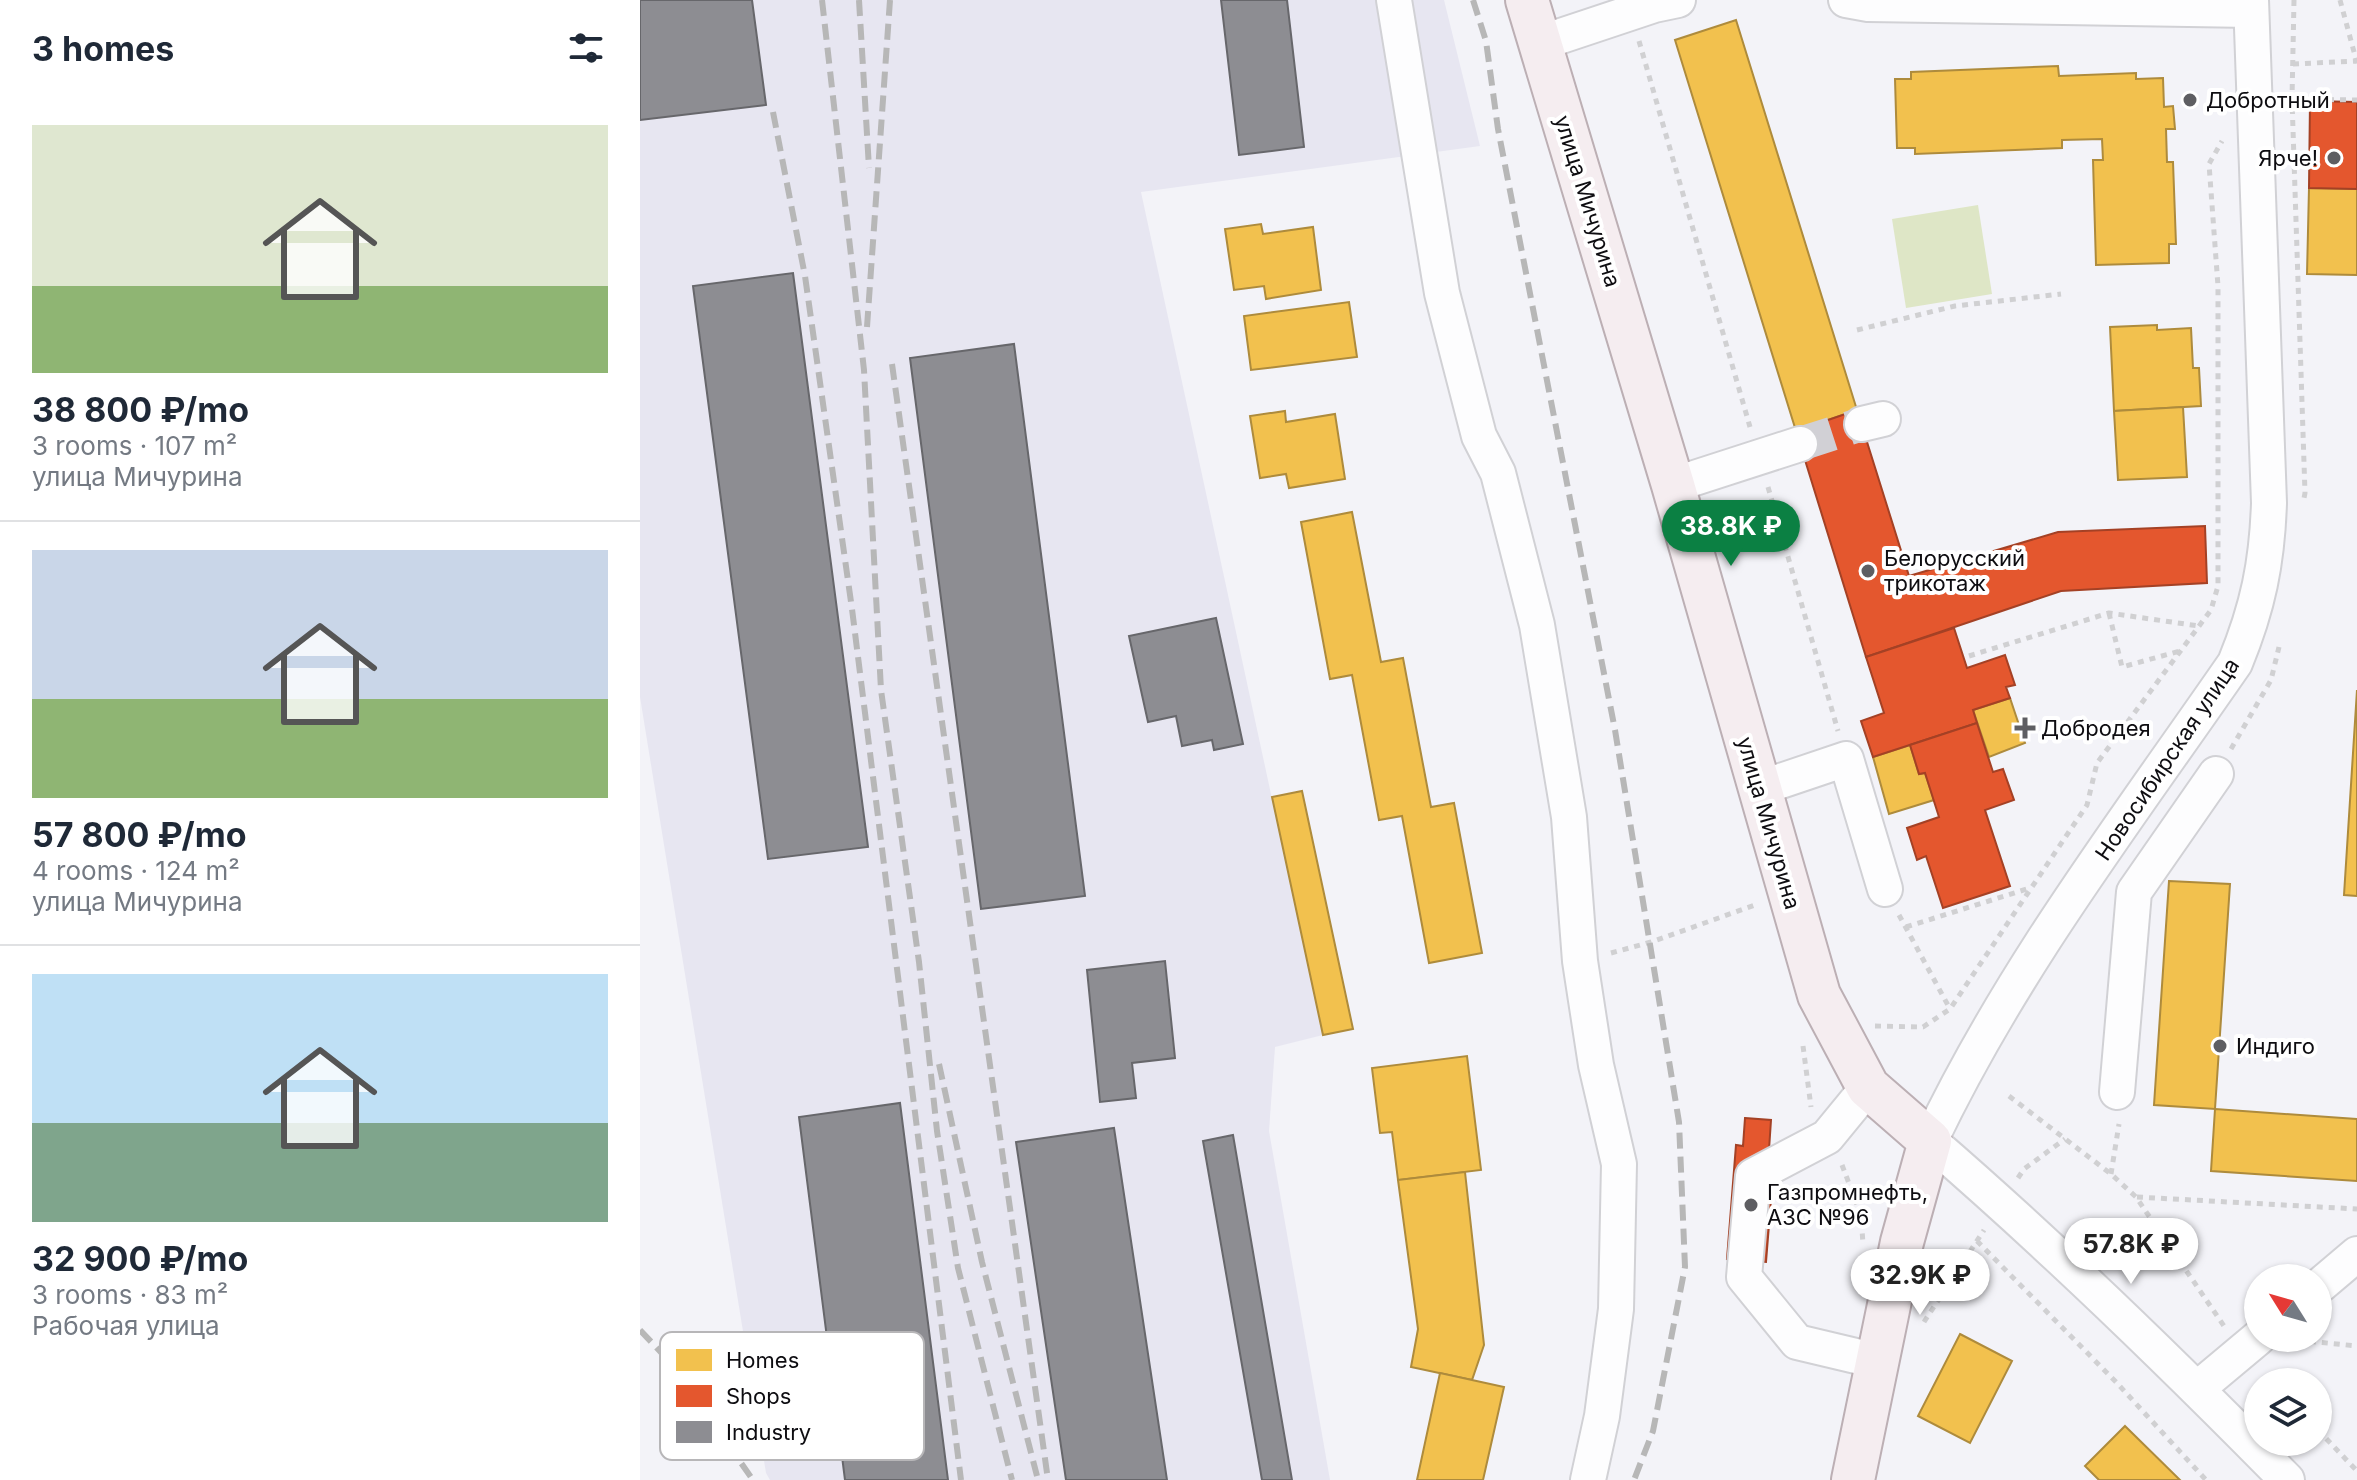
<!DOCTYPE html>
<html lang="en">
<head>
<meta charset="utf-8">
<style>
	:root { --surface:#fff; --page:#f2f2f3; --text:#1f2937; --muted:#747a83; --line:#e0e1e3; --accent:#0b8043 }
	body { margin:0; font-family:Inter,sans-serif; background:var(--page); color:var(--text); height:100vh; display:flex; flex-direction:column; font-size:30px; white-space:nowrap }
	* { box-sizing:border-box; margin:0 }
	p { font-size:26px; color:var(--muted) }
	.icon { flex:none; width:44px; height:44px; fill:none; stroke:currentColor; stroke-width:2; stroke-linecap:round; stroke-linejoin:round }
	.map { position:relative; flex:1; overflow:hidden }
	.side { display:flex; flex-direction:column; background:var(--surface); width:640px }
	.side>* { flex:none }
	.needle { width:52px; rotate:307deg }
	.fabs { position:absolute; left:1604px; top:1264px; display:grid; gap:16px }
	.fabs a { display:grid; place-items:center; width:88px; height:88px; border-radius:50%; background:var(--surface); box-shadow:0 2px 6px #0004; font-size:40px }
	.price { position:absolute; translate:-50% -68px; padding:0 18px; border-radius:28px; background:#fff; color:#222; font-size:26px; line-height:52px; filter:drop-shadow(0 2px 4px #0008) }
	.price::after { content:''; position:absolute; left:50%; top:48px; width:24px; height:18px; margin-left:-12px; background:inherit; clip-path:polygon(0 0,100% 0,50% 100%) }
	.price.current { background:var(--accent); color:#fff }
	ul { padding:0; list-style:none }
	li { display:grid; align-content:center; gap:16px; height:424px; padding:0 32px }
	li+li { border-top:2px solid var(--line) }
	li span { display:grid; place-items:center; height:248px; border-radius:0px; color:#555 }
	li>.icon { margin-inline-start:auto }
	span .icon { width:144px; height:144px; fill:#fffc; stroke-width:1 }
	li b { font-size:34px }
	h2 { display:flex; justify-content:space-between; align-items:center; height:96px; padding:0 32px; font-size:34px }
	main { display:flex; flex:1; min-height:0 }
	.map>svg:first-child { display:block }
	.built { fill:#e7e6f1 }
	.green { fill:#dee6c6 }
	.homes { fill:#f2c14e; stroke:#ae8b3c; stroke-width:2 }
	.shops { fill:#e4572e; stroke:#a44125; stroke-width:2 }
	.industry { fill:#8d8d92; stroke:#67676b; stroke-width:2 }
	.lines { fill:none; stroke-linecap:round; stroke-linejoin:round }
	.minor-tunnel { stroke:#d1d0d5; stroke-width:34; stroke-dasharray:34 17; stroke-linecap:butt }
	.minor-casing { stroke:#d1d1d5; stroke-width:38 }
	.major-casing { stroke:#bcafb4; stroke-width:46 }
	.path { stroke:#d0d0d2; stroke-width:5; stroke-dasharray:6 6; stroke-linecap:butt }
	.minor { stroke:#fdfdfe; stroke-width:34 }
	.major { stroke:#f5edf0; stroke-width:42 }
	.rail { stroke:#b7b7b7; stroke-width:6; stroke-dasharray:16 8; stroke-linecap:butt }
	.poi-dot { fill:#5e5e62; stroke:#fff; stroke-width:3 }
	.labels { text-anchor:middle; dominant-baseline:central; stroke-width:8; stroke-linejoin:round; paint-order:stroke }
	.poi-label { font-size:22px; fill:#0e0d11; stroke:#fff; text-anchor:start }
	.street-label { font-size:22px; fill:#0e0d11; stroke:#fff }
	.key { fill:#fff; stroke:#b7b6b8; stroke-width:2 }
	.key-label { font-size:22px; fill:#0e0d11 }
</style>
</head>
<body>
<main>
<section class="side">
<h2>3 homes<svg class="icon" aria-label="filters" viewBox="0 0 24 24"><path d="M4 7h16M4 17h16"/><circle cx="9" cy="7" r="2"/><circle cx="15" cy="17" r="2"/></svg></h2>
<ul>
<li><span style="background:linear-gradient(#dfe7d0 65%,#8fb573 0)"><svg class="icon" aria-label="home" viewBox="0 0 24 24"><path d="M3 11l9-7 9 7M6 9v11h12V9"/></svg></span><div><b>38 800 ₽/mo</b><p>3 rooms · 107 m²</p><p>улица Мичурина</p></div></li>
<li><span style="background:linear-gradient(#c9d6e8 60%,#8fb573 0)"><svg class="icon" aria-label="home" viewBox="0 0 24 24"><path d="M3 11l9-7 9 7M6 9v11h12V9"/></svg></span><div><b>57 800 ₽/mo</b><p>4 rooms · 124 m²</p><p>улица Мичурина</p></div></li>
<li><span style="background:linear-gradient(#bfe0f5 60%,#7fa58c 0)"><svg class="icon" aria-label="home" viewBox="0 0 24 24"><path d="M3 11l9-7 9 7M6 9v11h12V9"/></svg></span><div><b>32 900 ₽/mo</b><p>3 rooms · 83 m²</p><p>Рабочая улица</p></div></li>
</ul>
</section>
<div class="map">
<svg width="1717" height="1480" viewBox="0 0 1717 1480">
	<rect width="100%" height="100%" fill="#f3f3f8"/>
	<path class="built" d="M 0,0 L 804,0 L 840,146 L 501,192 L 683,1035 L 635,1047 L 629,1131 L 690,1480 L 130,1480 L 126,1473 L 0,697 Z"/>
	<path class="green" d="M 1338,205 L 1352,294 L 1266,308 L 1252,219 Z"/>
	<g class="homes">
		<path d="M 1096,20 L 1217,410 L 1156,431 L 1035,40 Z"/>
		<path d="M 1418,66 L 1419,76 L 1496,73 L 1496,79 L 1523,78 L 1524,107 L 1533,106 L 1535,129 L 1526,129 L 1527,162 L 1533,162 L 1536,244 L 1529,244 L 1529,263 L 1456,265 L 1453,160 L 1463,160 L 1462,139 L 1422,140 L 1422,148 L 1275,154 L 1275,148 L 1257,148 L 1255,79 L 1271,79 L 1271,72 Z"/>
		<path d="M 1669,188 L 1717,189 L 1717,275 L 1667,274 Z"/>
		<path d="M 621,224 L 623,234 L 673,227 L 681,290 L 626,299 L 624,286 L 594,290 L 585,229 Z"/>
		<path d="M 709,302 L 717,357 L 611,370 L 604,316 Z"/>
		<path d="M 1517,325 L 1517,330 L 1551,328 L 1553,368 L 1559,368 L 1561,406 L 1474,411 L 1470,327 Z"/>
		<path d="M 1543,407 L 1547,477 L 1478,480 L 1474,411 Z"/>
		<path d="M 645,411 L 646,422 L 695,414 L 705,479 L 649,488 L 646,474 L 620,478 L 610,416 Z"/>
		<path d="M 712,512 L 741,662 L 763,658 L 791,807 L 814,803 L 842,953 L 789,963 L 762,816 L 739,820 L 712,675 L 690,679 L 661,522 Z"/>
		<path d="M 1717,690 L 1717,896 L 1704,895 Z"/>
		<path d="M 1370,698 L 1385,743 L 1349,757 L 1333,710 Z"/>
		<path d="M 1270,745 L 1279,774 L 1285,773 L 1294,800 L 1249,814 L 1233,757 Z"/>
		<path d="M 662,791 L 713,1029 L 683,1035 L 632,797 Z"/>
		<path d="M 1529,881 L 1590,884 L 1575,1109 L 1514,1105 Z"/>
		<path d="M 827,1056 L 841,1170 L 758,1180 L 752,1132 L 740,1133 L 732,1068 Z"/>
		<path d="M 1575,1109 L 1717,1119 L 1717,1181 L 1571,1171 Z"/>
		<path d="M 825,1172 L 844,1345 L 832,1380 L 771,1367 L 778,1329 L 758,1180 Z"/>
		<path d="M 1320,1334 L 1372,1361 L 1330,1443 L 1278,1416 Z"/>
		<path d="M 800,1373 L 864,1387 L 843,1480 L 777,1480 Z"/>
		<path d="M 1485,1426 L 1540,1480 L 1459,1480 L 1445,1466 Z"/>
	</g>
	<g class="shops">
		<path d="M 1670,101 L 1717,102 L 1717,189 L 1669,188 Z"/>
		<path d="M 1217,410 L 1269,576 L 1418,532 L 1565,526 L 1567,583 L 1421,591 L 1226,657 L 1156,431 Z"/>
		<path d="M 1314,628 L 1327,668 L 1365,655 L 1375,685 L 1366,687 L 1370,698 L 1333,710 L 1337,723 L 1233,757 L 1221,721 L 1244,713 L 1226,657 Z"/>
		<path d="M 1337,723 L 1353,772 L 1363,769 L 1374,800 L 1345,810 L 1370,886 L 1303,908 L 1286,856 L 1277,860 L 1267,828 L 1299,817 L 1285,773 L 1279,774 L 1270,745 Z"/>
		<path d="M 1105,1118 L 1131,1120 L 1129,1150 L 1135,1150 L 1126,1262 L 1087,1259 L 1096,1145 L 1103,1146 Z"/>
	</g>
	<g class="industry">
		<path d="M 0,0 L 112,0 L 126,105 L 0,120 Z"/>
		<path d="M 581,0 L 647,0 L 664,147 L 599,155 Z"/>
		<path d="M 153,273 L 228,847 L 128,859 L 53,286 Z"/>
		<path d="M 374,344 L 445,896 L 341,909 L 270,358 Z"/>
		<path d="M 576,618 L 603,744 L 574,750 L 572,740 L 542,746 L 536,716 L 508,722 L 489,636 Z"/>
		<path d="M 525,961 L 535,1058 L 492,1063 L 496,1098 L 460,1102 L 447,970 Z"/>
		<path d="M 260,1103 L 308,1480 L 205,1480 L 159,1117 Z"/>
		<path d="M 474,1128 L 527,1480 L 426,1480 L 376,1142 Z"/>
		<path d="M 593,1135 L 652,1480 L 622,1480 L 563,1141 Z"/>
	</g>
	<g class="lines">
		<path class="minor-tunnel" d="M 1160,444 L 1222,424"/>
		<defs>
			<g id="minor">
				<path d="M 754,0 L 802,293 L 839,436 L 858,473 L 897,625 L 929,817 L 940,961 L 956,1065 L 979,1164 L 976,1309 L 962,1416 L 948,1480"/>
				<path d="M 1206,0 L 1228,4 L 1611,10"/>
				<path d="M 1611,0 L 1629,503 C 1627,563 1618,607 1595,663 C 1488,818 1371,970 1290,1141 C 1414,1248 1532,1363 1647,1480"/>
				<path d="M 900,43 L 1014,5 L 1038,0"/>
				<path d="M 1222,424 L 1243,419"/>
				<path d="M 1033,485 L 1160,444"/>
				<path d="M 1120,788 L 1206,759 L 1245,889"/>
				<path d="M 1228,1087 L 1187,1137 L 1113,1176 L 1104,1277 L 1157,1342 L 1237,1361"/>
				<path d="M 1477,1092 L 1494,892 L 1576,774"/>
				<path d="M 1678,1287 L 1717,1254"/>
				<path d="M 1557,1389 L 1618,1338"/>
			</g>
			<path id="major" d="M 887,0 L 1033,485 L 1179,995 L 1228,1087 L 1290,1141 L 1262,1242 L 1213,1480"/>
		</defs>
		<use href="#minor" class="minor-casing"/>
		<use href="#major" class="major-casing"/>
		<g class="path">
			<path d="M 1654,0 L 1652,99 L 1665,493 L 1663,503"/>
			<path d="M 1700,0 L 1717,63"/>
			<path d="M 999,41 L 1110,427"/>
			<path d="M 1653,64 L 1717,61"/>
			<path d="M 1652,99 L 1717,100"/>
			<path d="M 1217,330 L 1315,306 L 1421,294"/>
			<path d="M 1128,487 L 1198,731"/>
			<path d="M 1469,613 L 1482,667 L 1540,651"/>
			<path d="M 1329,656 L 1469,613 L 1559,626"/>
			<path d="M 1591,749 L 1631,680 L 1639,647"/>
			<path d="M 1259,915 L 1310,1009"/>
			<path d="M 1266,927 L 1390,888"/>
			<path d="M 971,953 L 1011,942 L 1118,904"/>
			<path d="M 1235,1026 L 1283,1027 L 1310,1009 L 1447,805 L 1457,763 L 1571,610 L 1578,586 L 1578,286 L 1569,164 L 1582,141"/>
			<path d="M 1163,1046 L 1171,1107"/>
			<path d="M 1369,1096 L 1471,1174 L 1496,1197 L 1584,1326"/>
			<path d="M 1202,1165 L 1221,1215 L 1223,1244"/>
			<path d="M 1471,1174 L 1479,1124"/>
			<path d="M 1378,1178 L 1384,1169 L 1425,1139"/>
			<path d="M 1497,1197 L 1717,1209"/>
			<path d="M 1337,1241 L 1476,1382 L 1566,1480"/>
			<path d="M 1284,1322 L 1344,1230"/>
			<path d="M 1646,1339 L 1717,1346"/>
			<path d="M 1678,1430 L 1717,1471"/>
		</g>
		<use href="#minor" class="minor"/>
		<use href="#major" class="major"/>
		<g class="rail">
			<path d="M 182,0 L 224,370 L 241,690 L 279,962 L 297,1131 L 318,1268 L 372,1480"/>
			<path d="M 219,0 L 229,168"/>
			<path d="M 833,0 L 846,41 L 858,129 L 975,730 L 1039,1122 L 1045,1267 L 1013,1431 L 994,1480"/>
			<path d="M 133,112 L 165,276 L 212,609 L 321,1480"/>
			<path d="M 227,327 L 250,0"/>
			<path d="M 252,364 L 408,1480"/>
			<path d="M 299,1064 L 342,1262 L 397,1476"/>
			<path d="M 0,1330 L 31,1363 L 113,1480"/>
		</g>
	</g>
	<g class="poi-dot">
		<circle cx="1550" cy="100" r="8"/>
		<circle cx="1694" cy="158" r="8"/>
		<circle cx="1228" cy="571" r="8"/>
		<path d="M1381 716h8v8h8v8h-8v8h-8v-8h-8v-8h8z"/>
		<circle cx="1580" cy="1046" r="8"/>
		<circle cx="1111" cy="1205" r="8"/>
	</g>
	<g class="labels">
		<g class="poi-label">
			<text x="1566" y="100">Добротный</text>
			<text x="1678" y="158" text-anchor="end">Ярче!</text>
			<text x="1244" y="558">Белорусский<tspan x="1244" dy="25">трикотаж</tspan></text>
			<text x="1401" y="728">Добродея</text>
			<text x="1596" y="1046">Индиго</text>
			<text x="1127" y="1192">Газпромнефть,<tspan x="1127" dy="25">АЗС №96</tspan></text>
		</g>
		<g class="street-label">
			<text transform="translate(948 201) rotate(73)">улица Мичурина</text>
			<text transform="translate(1527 759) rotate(-56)">Новосибирская улица</text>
			<text transform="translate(1129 823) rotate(74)">улица Мичурина</text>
		</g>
	</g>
	<rect x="20" y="1332" width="264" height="128" rx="12" class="key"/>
	<rect x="36" y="1349" width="36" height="22" fill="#f2c14e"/>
	<rect x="36" y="1385" width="36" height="22" fill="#e4572e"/>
	<rect x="36" y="1421" width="36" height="22" fill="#8d8d92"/>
	<g class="key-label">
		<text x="86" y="1368">Homes</text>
		<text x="86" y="1404">Shops</text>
		<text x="86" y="1440">Industry</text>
	</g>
</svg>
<div class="fabs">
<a><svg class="needle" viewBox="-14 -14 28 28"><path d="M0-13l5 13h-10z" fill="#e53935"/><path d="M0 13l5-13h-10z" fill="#747a83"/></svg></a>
<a><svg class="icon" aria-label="layers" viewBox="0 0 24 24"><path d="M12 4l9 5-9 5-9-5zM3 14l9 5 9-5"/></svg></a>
</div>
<b class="price current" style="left:1091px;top:568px">38.8K ₽</b>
<b class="price" style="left:1491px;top:1286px">57.8K ₽</b>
<b class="price" style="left:1280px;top:1317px">32.9K ₽</b>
</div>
</main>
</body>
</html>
